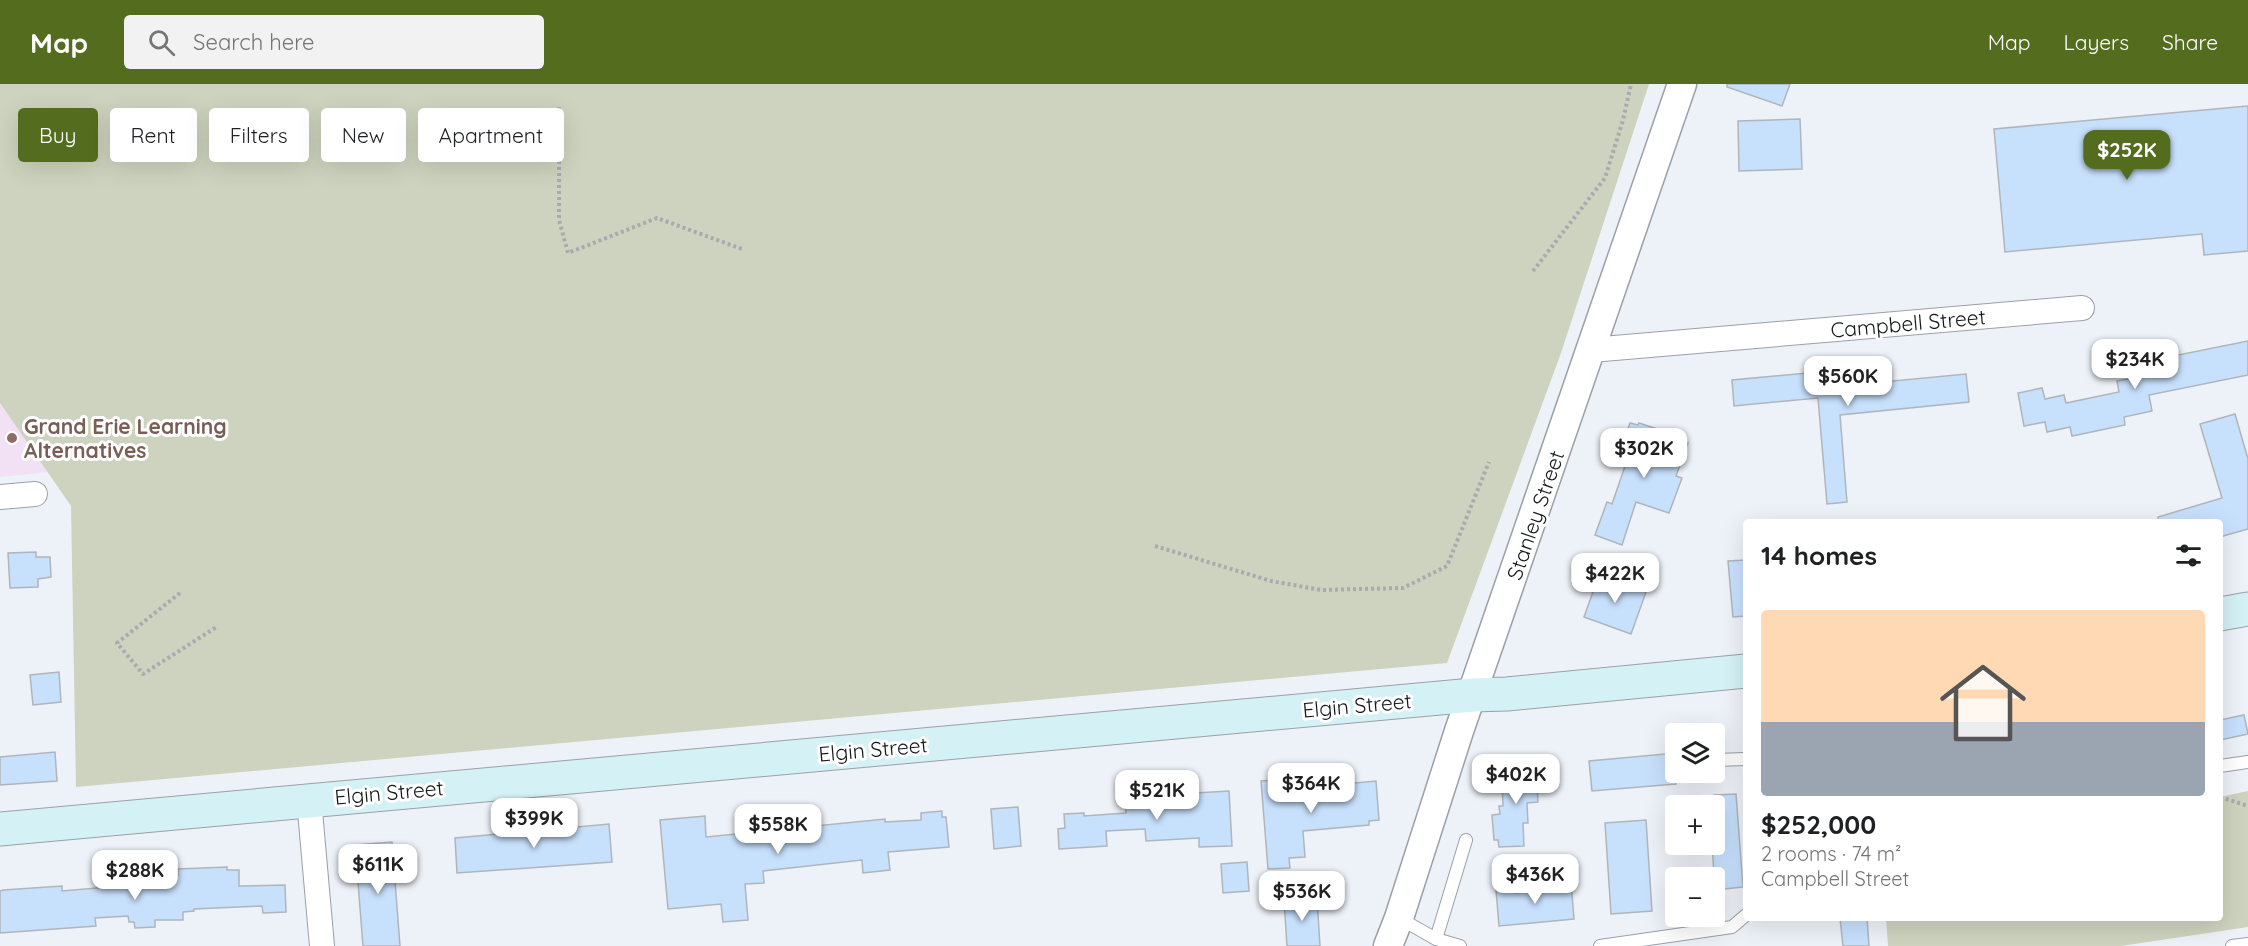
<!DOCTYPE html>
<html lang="en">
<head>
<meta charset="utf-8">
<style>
	:root { --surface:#fff; --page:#f2f2f2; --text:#202124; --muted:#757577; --line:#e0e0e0; --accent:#536c1e }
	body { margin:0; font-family:Quicksand,sans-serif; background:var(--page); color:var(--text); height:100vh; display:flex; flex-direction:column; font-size:22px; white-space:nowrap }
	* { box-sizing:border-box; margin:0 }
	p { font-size:20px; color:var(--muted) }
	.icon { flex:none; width:33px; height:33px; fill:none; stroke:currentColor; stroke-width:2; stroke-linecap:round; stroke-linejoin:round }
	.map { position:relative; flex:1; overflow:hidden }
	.details { position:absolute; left:1743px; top:435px; width:480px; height:402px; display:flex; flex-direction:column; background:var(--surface); border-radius:6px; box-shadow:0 6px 24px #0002 }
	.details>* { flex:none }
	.hud { position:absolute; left:18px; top:24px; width:570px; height:54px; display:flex; gap:12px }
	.tools { position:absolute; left:1665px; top:639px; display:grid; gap:12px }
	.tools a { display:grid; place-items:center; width:60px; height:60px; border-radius:6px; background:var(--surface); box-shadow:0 6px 24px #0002; font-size:30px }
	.price { position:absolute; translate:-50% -51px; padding:0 14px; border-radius:12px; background:#fff; color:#222; font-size:20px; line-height:39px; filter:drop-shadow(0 2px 3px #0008) }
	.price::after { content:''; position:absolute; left:50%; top:36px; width:18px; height:14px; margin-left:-9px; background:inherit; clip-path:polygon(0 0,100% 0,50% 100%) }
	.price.selected { background:var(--accent); color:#fff }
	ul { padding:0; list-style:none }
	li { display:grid; align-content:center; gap:12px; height:318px; padding:0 18px }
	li+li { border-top:2px solid var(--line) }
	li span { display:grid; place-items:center; height:186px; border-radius:6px; color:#555 }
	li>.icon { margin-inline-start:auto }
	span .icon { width:108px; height:108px; fill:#fffc; stroke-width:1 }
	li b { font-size:26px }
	h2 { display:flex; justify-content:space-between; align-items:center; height:72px; padding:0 18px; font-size:26px }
	.chip { padding:0 21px; border-radius:6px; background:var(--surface); box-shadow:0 6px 24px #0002; font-size:21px; line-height:54px }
	.chip.selected { background:var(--accent); color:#fff }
	header { display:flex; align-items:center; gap:36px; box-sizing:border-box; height:84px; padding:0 30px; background:var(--accent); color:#fff }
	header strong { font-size:28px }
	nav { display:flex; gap:33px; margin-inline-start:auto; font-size:21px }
	.search { width:420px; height:54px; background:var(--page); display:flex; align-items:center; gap:15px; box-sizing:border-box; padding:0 21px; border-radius:6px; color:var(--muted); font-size:22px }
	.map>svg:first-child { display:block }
	.education { fill:#f2e1f4 }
	.green { fill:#cdd3be }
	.building { fill:#c7e0fc; stroke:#b0b5bb; stroke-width:1.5 }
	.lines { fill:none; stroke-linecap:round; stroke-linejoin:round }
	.service-casing { stroke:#9ba0a6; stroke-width:14 }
	.minor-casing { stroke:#9ba0a6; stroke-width:26 }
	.tertiary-casing { stroke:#9ba0a6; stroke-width:31 }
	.secondary-casing { stroke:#9ba0a6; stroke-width:35 }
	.path { stroke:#a7abb0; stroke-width:4; stroke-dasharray:3 3; stroke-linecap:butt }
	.service { stroke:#fff; stroke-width:12 }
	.minor { stroke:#fff; stroke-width:24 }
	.tertiary { stroke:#fff; stroke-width:28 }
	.secondary { stroke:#d4f1f5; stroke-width:33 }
	.education-dot { fill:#8d6e63; stroke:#fff; stroke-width:2 }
	.labels { text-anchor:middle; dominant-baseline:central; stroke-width:6; stroke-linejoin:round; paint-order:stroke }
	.street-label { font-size:21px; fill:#151719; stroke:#fff }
	.education-label { font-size:21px; font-weight:bold; fill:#785e54; stroke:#fff; text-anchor:start }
</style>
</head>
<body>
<header>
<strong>Map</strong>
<div class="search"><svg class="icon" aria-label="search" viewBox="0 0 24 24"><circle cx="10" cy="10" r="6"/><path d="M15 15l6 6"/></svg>Search here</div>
<nav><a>Map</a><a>Layers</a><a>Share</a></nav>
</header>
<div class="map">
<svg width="2248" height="862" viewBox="0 0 2248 862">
	<rect width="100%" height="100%" fill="#edf2f8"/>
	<path class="education" d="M 0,319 L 48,388 L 0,393 Z"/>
	<g class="green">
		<path d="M 0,0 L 1649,0 L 1561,269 L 1447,579 L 76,703 L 71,422 L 0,319 Z"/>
		<path d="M 2248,707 L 2248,843 L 2121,862 L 1888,862 L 1886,834 L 2220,834 L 2220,713 Z"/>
	</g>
	<g class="building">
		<path d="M 1727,0 L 1790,0 L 1782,22 L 1727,3 Z"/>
		<path d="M 2248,22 L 2248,167 L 2204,171 L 2202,150 L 2005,168 L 1994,45 Z"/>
		<path d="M 1800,35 L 1802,85 L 1739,87 L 1738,37 Z"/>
		<path d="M 2248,257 L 2248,291 L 2149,311 L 2152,327 L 2124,333 L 2125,341 L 2072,352 L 2070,343 L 2047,348 L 2045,338 L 2024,342 L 2018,309 L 2042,304 L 2045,315 L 2064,311 L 2066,319 L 2119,308 L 2117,297 L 2140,293 L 2138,279 Z"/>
		<path d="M 1818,288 L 1820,304 L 1966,290 L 1969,318 L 1840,331 L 1847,418 L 1827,420 L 1818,314 L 1734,322 L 1732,296 Z"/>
		<path d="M 2235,330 L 2248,375 L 2248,445 L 2220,453 L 2220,438 L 2158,438 L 2158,433 L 2222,414 L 2200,340 Z"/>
		<path d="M 1630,339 L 1638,341 L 1639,339 L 1681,353 L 1680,356 L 1688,359 L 1676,392 L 1682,394 L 1669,429 L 1636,418 L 1622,461 L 1595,451 L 1607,418 L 1612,420 L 1633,359 L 1624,356 Z"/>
		<path d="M 36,468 L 36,473 L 50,473 L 51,493 L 38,495 L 38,503 L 10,504 L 8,469 Z"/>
		<path d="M 1746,476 L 1746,532 L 1733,533 L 1728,477 Z"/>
		<path d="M 1599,491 L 1646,508 L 1631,550 L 1584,533 Z"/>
		<path d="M 59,588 L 61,618 L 33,621 L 30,591 Z"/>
		<path d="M 2244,631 L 2248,650 L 2220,656 L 2220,636 Z"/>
		<path d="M 55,668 L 57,697 L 0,701 L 0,673 Z"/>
		<path d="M 1676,669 L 1676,700 L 1592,707 L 1589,677 Z"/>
		<path d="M 1539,680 L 1542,696 L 1537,696 L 1538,718 L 1527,719 L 1528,739 L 1523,739 L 1524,762 L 1499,763 L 1498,756 L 1494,756 L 1492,731 L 1500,730 L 1499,722 L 1503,722 L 1502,699 L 1508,699 L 1507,689 L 1516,688 L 1516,681 Z"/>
		<path d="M 1299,694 L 1300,704 L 1376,697 L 1379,736 L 1369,737 L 1369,741 L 1303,747 L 1305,773 L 1289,774 L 1290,784 L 1268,785 L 1261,697 Z"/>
		<path d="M 1229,707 L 1232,762 L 1199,763 L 1199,754 L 1146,757 L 1145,745 L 1106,747 L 1107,762 L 1059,765 L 1058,745 L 1065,744 L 1064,730 L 1084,729 L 1084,732 L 1126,729 L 1125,713 Z"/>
		<path d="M 1736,710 L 1743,803 L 1715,806 L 1712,760 L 1714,760 L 1714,711 Z"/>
		<path d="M 1018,723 L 1021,762 L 994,765 L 991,725 Z"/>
		<path d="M 942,727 L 942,733 L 946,733 L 949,763 L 888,768 L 890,786 L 863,789 L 862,776 L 763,787 L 764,799 L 745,800 L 748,836 L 723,838 L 721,820 L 668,825 L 660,736 L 705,732 L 706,753 L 885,735 L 885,738 L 921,736 L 921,729 Z"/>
		<path d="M 1646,736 L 1652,827 L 1611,830 L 1605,739 Z"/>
		<path d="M 609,740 L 612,778 L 457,789 L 455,754 Z"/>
		<path d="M 392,758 L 400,862 L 363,862 L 355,761 Z"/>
		<path d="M 1247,778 L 1249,807 L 1223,809 L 1221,780 Z"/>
		<path d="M 227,783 L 227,786 L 239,786 L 239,802 L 285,801 L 286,828 L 263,829 L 262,822 L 194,825 L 194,827 L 183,828 L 183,836 L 155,836 L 155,843 L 135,844 L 134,838 L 129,838 L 128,832 L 95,834 L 96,842 L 0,849 L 0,807 L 3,806 L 62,802 L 62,807 L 132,801 L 170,796 L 169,791 L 178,791 L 178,785 Z"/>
		<path d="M 1571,798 L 1574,835 L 1499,842 L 1496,806 L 1514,804 L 1515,809 L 1551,806 L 1550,800 Z"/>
		<path d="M 1317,814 L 1320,862 L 1287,862 L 1284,816 Z"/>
		<path d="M 1840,834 L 1867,834 L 1869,862 L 1843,862 Z"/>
	</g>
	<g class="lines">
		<defs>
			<g id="service">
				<path d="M 1714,676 L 1746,675"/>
				<path d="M 2220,682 L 2248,678"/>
				<path d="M 1399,834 L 1436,855 L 1460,862"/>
				<path d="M 1436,855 L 1466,756"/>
				<path d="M 1600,862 L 1732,843 L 1746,831"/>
				<path d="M 2232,862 L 2248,860"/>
			</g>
			<g id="minor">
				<path d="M 1591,266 L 2082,224"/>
				<path d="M 0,413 L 35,410"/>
				<path d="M 309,716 L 322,862"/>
			</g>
			<path id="tertiary" d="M 1388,862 L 1399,834 L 1459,647 L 1682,0"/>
			<g id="secondary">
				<path d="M 2220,530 L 2248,525"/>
				<path d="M 0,745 L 1473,611 L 1507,610 L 1746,587"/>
			</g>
		</defs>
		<use href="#service" class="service-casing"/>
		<use href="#minor" class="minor-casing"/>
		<use href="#tertiary" class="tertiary-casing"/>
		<use href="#secondary" class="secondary-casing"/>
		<g class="path">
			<path d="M 559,23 L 559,136 L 568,169 L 657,134 L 742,165"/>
			<path d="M 1533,187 L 1605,94 L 1623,36 L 1631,0"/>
			<path d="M 1155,462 L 1271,497 L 1321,506 L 1403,504 L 1447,482 L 1489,378"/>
			<path d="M 180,509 L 117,559 L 143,590 L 218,542"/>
			<path d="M 2220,713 L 2248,722"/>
		</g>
		<use href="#service" class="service"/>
		<use href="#minor" class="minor"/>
		<use href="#tertiary" class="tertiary"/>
		<use href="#secondary" class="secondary"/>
	</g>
	<circle class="education-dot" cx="12" cy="354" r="6"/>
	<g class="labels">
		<g class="street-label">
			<text transform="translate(1908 239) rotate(-5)">Campbell Street</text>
			<text transform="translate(1535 431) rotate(-71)">Stanley Street</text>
			<text transform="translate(1357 621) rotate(-5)">Elgin Street</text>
			<text transform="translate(873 665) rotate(-5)">Elgin Street</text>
			<text transform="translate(389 708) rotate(-5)">Elgin Street</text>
		</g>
		<g class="education-label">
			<text x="24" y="342">Grand Erie Learning<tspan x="24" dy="24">Alternatives</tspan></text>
		</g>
	</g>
</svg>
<div class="tools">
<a><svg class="icon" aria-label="layers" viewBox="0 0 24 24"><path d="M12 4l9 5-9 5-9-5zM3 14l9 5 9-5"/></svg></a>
<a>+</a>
<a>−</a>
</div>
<b class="price selected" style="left:2127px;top:97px">$252K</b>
<b class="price" style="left:2135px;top:306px">$234K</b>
<b class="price" style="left:1848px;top:323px">$560K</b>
<b class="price" style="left:1644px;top:395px">$302K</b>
<b class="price" style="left:1615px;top:520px">$422K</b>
<b class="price" style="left:1516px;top:721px">$402K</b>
<b class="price" style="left:1311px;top:730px">$364K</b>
<b class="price" style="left:1157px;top:737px">$521K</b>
<b class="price" style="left:534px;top:765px">$399K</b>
<b class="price" style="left:778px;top:771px">$558K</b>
<b class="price" style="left:378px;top:811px">$611K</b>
<b class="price" style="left:135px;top:817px">$288K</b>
<b class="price" style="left:1535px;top:821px">$436K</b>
<b class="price" style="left:1302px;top:838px">$536K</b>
<div class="hud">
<a class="chip selected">Buy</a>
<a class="chip">Rent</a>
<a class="chip">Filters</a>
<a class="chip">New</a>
<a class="chip">Apartment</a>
</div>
<section class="details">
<h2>14 homes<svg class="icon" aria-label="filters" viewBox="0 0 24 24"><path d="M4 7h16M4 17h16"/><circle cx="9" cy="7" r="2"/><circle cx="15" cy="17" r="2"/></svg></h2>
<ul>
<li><span style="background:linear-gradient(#ffd9b3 60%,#9aa5b1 0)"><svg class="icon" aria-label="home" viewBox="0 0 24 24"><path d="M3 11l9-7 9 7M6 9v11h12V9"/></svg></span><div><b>$252,000</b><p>2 rooms · 74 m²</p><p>Campbell Street</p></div></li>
</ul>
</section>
</div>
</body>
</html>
